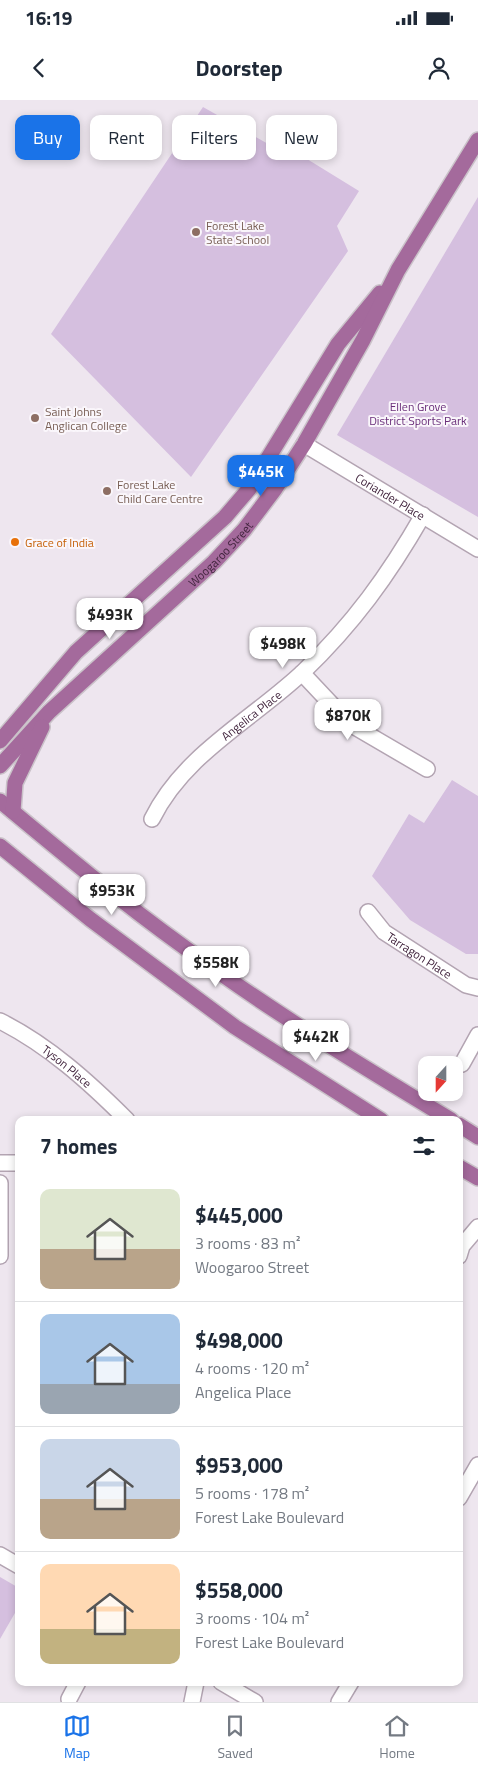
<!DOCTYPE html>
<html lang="en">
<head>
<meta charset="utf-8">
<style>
	:root { --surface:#fff; --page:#f6f6f7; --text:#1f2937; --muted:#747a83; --line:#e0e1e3; --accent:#1a73e8 }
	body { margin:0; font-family:"Titillium Web",sans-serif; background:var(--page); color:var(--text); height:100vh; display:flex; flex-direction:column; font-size:19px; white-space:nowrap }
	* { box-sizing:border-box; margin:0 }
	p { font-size:16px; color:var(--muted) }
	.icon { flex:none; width:28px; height:28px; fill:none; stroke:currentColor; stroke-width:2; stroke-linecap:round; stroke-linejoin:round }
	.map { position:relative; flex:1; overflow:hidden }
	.panel { position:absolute; left:15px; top:1016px; width:448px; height:570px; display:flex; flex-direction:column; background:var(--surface); border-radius:10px; box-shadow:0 2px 8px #0003 }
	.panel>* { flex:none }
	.hud { position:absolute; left:15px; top:15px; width:449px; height:45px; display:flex; gap:10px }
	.needle { width:32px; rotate:201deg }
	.fabs { position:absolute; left:418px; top:956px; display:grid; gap:10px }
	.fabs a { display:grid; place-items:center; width:45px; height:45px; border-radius:10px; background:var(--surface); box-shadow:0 2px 8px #0003; font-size:25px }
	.price { position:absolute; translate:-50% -42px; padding:0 11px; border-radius:10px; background:#fff; color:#222; font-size:16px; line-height:32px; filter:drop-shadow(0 1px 2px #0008) }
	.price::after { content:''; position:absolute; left:50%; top:30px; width:15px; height:11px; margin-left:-8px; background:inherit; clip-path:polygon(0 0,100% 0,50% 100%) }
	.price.current { background:var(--accent); color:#fff }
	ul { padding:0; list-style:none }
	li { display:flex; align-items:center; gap:15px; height:125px; padding:0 25px }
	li+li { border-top:1px solid var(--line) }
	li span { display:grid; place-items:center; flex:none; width:140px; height:100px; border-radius:10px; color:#555 }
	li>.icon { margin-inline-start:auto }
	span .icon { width:60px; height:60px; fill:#fffc; stroke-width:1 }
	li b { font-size:21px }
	h2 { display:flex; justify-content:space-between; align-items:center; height:60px; padding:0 25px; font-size:21px }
	.tag { padding:0 18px; border-radius:10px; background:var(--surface); box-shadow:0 2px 8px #0003; font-size:18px; line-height:45px }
	.tag.current { background:var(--accent); color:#fff }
	.status { display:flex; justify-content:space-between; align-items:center; height:35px; padding:0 25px; background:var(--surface); direction:ltr }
	.status svg { height:14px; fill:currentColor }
	header { display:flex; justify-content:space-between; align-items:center; height:65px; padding:0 25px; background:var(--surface); font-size:22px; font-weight:700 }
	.tabs { display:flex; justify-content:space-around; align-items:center; height:70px; border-top:1px solid var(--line); background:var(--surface); font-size:14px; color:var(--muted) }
	.tabs a { display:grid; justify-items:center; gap:2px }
	.tabs .current { color:var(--accent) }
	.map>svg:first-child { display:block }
	.green { fill:#d5bfdf }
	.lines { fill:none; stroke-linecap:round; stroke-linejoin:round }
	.minor-casing { stroke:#b3a4b2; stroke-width:18 }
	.major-casing { stroke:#cac2c9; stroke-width:18 }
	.minor { stroke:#fff; stroke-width:15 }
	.major { stroke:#a46a9c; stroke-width:15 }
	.education-dot { fill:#8d6e63; stroke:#faf6fb; stroke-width:2 }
	.food-dot { fill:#e8710a; stroke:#faf6fb; stroke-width:2 }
	.labels { text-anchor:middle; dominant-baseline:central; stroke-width:4; stroke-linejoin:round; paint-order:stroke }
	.education-label { font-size:12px; fill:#785e54; stroke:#faf6fb; text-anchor:start }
	.park-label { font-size:12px; fill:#692e79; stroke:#faf6fb }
	.street-label { font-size:12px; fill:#41243d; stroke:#faf6fb }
	.food-label { font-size:12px; fill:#c56008; stroke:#faf6fb; text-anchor:start }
</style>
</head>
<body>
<div class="status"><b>16:19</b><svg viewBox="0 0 49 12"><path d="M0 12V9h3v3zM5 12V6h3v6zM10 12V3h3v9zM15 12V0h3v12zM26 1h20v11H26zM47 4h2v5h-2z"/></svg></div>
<header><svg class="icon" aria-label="back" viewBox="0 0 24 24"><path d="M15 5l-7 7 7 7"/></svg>Doorstep<svg class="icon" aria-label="person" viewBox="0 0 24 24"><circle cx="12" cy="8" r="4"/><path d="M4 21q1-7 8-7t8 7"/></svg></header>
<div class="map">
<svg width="478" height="1602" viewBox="0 0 478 1602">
	<rect width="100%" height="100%" fill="#eee6ef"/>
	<g class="green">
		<path d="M 203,7 L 277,49 L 281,43 L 359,91 L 337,126 L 348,151 L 191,377 L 51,234 Z"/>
		<path d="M 478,97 L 478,417 L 337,335 Z"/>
		<path d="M 452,680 L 478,696 L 478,854 L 466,854 L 410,820 L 372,776 L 409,714 L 424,723 Z"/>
		<path d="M 0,1477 L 19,1488 L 19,1506 L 0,1539 Z"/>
	</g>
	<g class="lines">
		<defs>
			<g id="minor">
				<path id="s1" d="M 304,344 L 478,449"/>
				<path d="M 302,573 L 350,624 L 427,669"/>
				<path id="s2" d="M 152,719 C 184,654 252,620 303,572 C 353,524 388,476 423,415"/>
				<path id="s3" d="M 368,812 L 384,832 L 466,885 L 478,888"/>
				<path id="s4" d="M 0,921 C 48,945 89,982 127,1020"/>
				<path d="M 462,964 L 478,935"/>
				<path d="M 0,1063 L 19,1063"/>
				<path d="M 0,1083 L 0,1156"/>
				<path d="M 459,1156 L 462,1146 L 478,1127"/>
				<path d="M 459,1398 L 478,1365"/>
				<path d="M 0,1455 L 19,1466"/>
				<path d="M 221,1582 L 255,1602"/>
				<path d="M 69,1599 L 78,1582"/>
				<path d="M 192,1602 L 196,1582"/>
				<path d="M 339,1602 L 351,1582"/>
			</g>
			<g id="major">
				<path d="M 0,641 L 76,552 L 225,417 L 249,389 L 338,244 L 380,193"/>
				<path id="s5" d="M 0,666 L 49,612 L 214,462 L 244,430 L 275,389 L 304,344 L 363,240 L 398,170 L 478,40"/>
				<path d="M 0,701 C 60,751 120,801 184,847 C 269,910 360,965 451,1020"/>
				<path d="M 13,711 L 15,683 L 42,627"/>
				<path d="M 0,746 L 90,819 L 235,927 L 381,1020"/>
				<path d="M 459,1025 L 478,1037"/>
				<path d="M 459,1067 L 478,1078"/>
			</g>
		</defs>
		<use href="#minor" class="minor-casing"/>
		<use href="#major" class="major-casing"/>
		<use href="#minor" class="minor"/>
		<use href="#major" class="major"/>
	</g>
	<g class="education-dot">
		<circle cx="196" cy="132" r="5"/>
		<circle cx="35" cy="318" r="5"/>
		<circle cx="107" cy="391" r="5"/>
	</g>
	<circle class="food-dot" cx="15" cy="442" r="5"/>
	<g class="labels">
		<g class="education-label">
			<text x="206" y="125">Forest Lake<tspan x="206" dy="14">State School</tspan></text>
			<text x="45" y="311">Saint Johns<tspan x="45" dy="14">Anglican College</tspan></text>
			<text x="117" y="384">Forest Lake<tspan x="117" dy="14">Child Care Centre</tspan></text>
		</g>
		<g class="park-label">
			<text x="418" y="306">Ellen Grove<tspan x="418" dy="14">District Sports Park</tspan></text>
		</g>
		<g class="street-label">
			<text stroke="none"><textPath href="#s1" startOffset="101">Coriander Place</textPath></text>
			<text stroke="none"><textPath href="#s5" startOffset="306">Woogaroo Street</textPath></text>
			<text stroke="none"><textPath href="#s2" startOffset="145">Angelica Place</textPath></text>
			<text stroke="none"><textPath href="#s3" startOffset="68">Tarragon Place</textPath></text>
			<text stroke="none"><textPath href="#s4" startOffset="81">Tyson Place</textPath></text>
		</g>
		<g class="food-label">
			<text x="25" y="442">Grace of India</text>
		</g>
	</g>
</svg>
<div class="fabs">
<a><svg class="needle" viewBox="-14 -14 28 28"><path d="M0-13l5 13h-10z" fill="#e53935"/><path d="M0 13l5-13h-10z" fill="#747a83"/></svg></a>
</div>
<b class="price current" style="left:261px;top:397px">$445K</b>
<b class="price" style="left:110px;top:540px">$493K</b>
<b class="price" style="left:283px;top:569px">$498K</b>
<b class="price" style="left:348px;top:641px">$870K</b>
<b class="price" style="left:112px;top:816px">$953K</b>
<b class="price" style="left:216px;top:888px">$558K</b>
<b class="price" style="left:316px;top:962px">$442K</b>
<div class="hud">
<a class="tag current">Buy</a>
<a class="tag">Rent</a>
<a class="tag">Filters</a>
<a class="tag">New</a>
</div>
<section class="panel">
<h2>7 homes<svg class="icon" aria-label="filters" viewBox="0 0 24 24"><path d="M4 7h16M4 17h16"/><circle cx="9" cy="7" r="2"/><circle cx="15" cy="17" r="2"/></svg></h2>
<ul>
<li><span style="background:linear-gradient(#dfe7d0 60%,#b9a48a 0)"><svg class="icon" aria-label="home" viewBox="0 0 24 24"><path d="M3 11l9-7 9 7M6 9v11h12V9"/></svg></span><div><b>$445,000</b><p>3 rooms · 83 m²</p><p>Woogaroo Street</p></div></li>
<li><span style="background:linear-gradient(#a9c7e8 70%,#9aa5b1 0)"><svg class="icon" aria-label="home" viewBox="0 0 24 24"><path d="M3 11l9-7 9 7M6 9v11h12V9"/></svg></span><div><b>$498,000</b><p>4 rooms · 120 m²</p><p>Angelica Place</p></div></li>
<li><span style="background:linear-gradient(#c9d6e8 60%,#b9a48a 0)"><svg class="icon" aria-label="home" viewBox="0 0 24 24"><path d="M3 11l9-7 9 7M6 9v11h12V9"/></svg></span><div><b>$953,000</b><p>5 rooms · 178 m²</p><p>Forest Lake Boulevard</p></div></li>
<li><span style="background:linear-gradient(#ffd9b3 65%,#c2b280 0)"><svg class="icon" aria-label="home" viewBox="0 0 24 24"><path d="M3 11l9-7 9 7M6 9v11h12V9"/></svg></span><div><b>$558,000</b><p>3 rooms · 104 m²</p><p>Forest Lake Boulevard</p></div></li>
</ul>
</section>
</div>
<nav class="tabs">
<a class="current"><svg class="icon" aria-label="map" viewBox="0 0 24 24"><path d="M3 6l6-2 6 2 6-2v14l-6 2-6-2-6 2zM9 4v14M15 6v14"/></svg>Map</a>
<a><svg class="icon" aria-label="saved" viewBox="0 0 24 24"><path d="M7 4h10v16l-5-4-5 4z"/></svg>Saved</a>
<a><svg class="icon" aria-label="home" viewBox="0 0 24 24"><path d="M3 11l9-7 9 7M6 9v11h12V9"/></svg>Home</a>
</nav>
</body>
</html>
